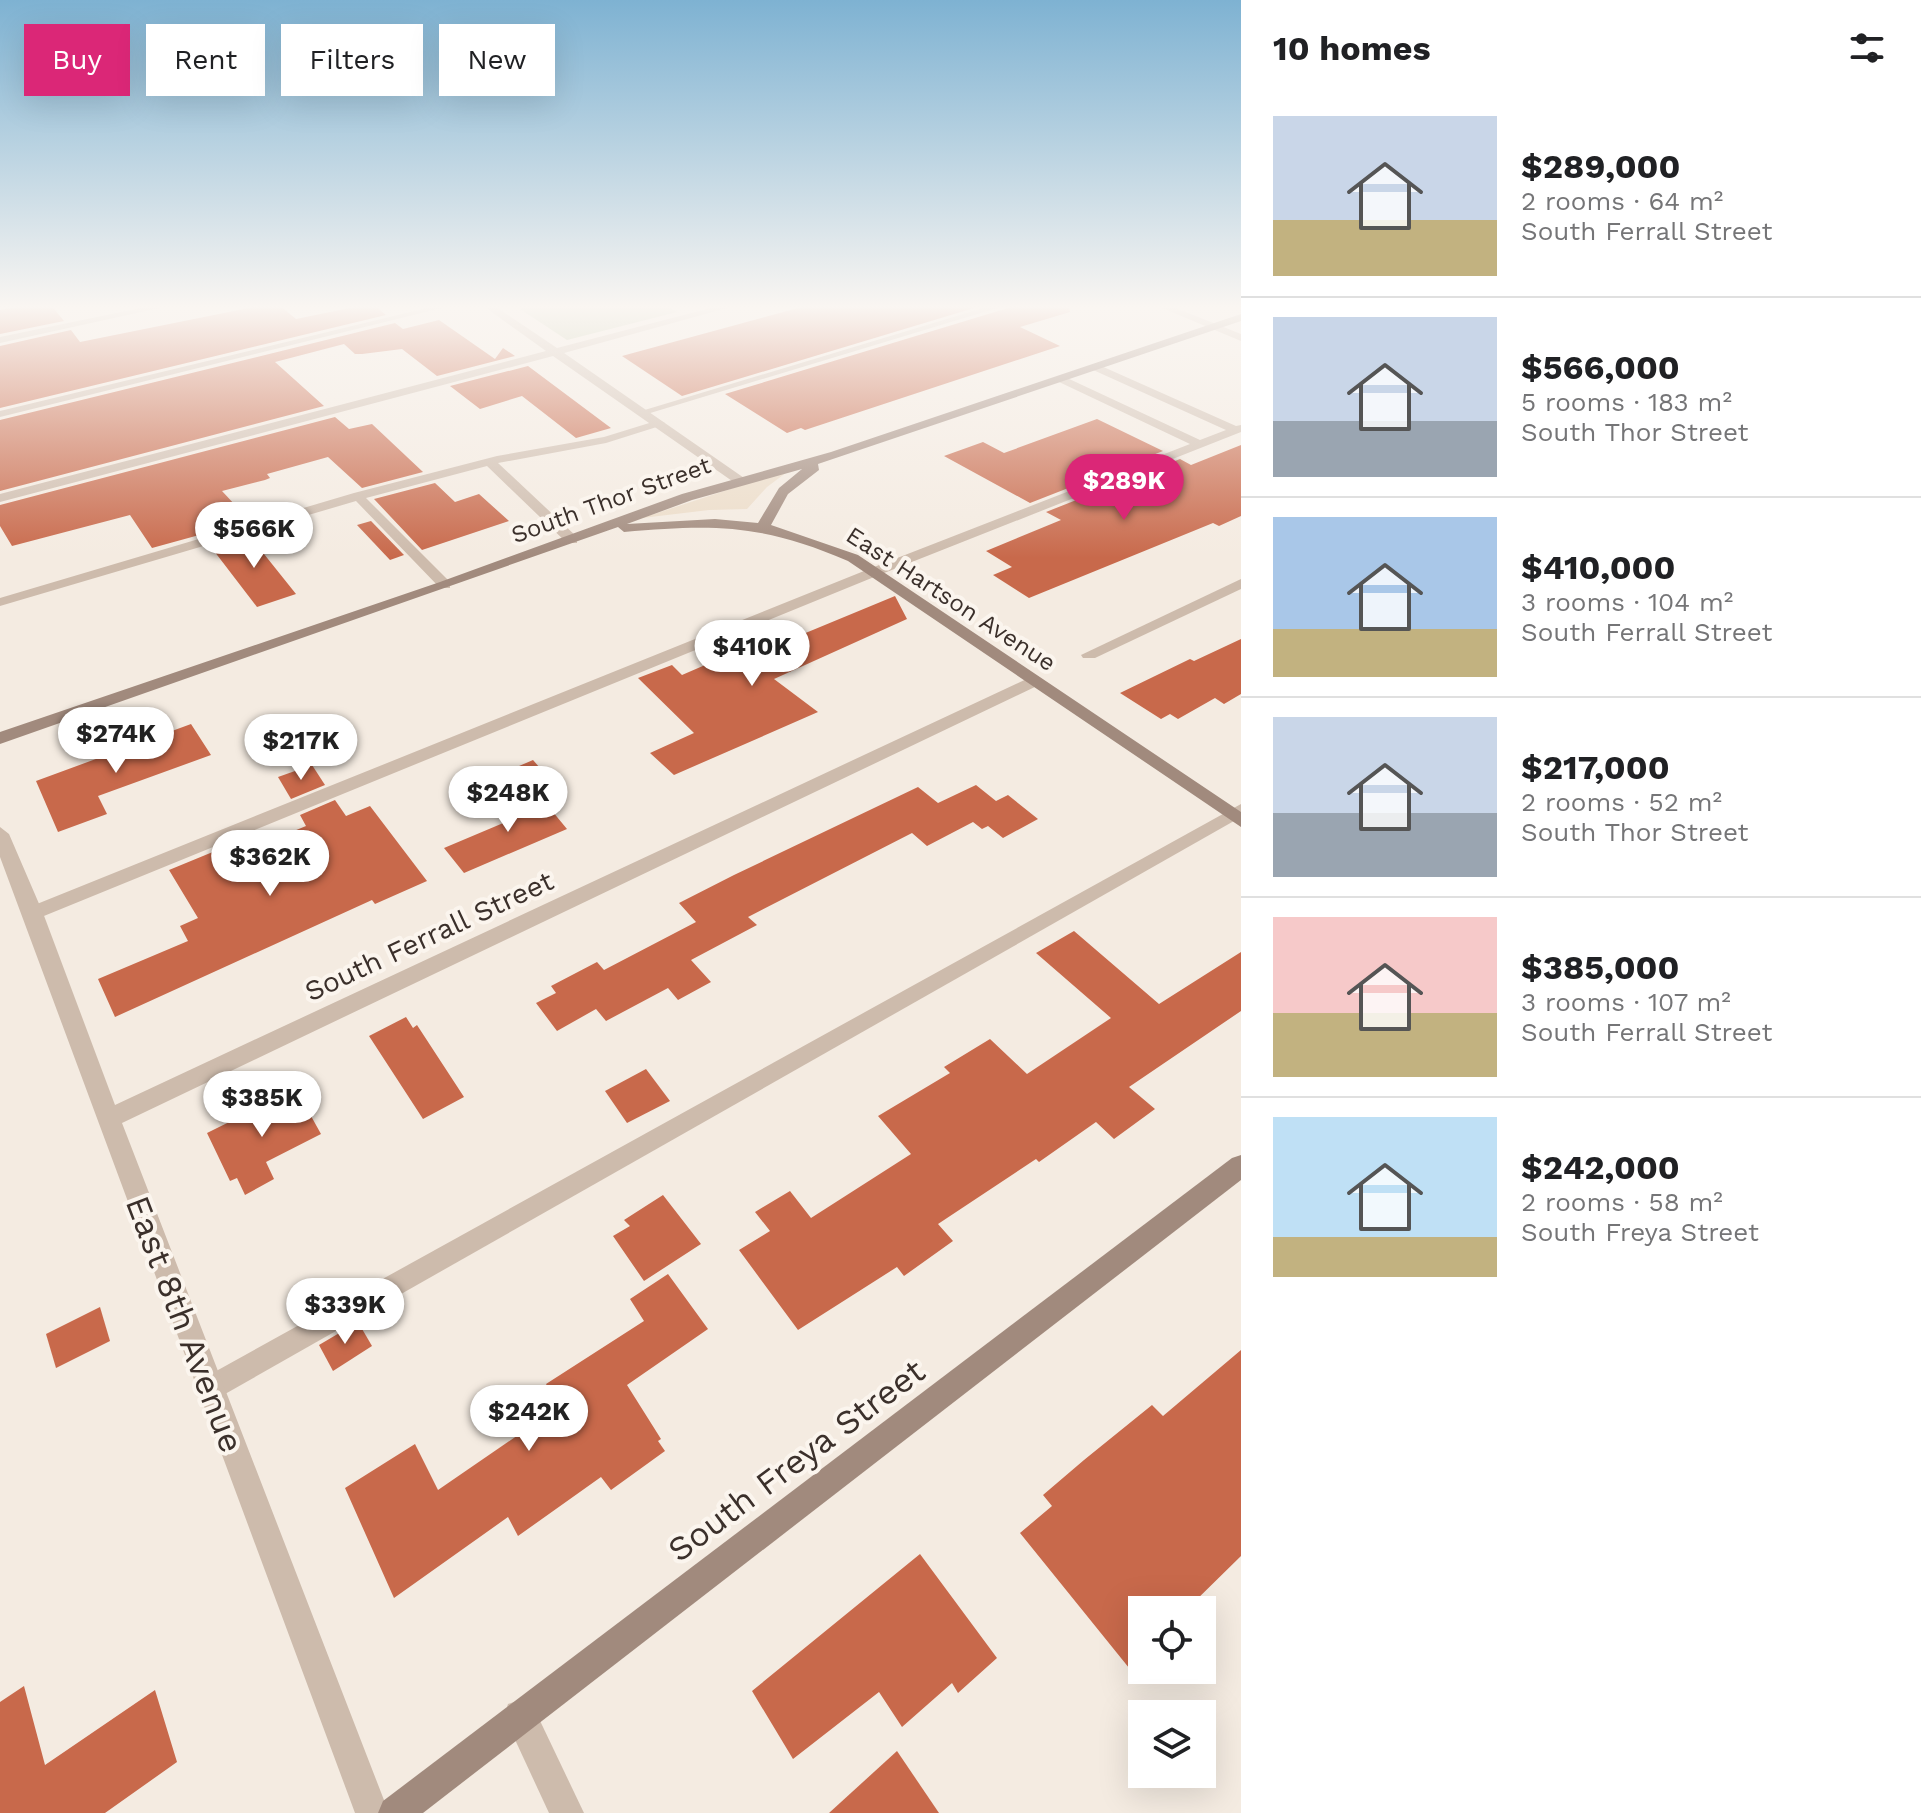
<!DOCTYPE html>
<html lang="en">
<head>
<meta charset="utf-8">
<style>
	:root { --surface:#fff; --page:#f2f2f2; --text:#202124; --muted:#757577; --line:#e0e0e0; --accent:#db2777 }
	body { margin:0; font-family:"Work Sans",sans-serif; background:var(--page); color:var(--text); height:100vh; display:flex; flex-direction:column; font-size:30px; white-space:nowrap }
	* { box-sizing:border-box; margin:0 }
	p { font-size:26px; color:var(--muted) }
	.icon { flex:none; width:44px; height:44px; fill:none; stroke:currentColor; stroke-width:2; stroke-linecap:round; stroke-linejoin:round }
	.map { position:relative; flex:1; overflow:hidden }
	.panel { display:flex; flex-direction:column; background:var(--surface); width:680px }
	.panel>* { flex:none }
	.guide { position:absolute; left:24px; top:24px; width:760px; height:72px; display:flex; gap:16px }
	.controls { position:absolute; left:1128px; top:1596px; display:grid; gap:16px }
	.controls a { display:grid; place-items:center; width:88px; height:88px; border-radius:0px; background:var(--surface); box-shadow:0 8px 32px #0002; font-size:40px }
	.price { position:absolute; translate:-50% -68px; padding:0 18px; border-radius:28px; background:#fff; color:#222; font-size:26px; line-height:52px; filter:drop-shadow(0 2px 4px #0008) }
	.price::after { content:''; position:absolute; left:50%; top:48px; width:24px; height:18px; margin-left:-12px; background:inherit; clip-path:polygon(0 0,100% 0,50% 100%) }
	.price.on { background:var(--accent); color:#fff }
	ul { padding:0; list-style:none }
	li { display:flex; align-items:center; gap:24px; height:200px; padding:0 32px }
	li+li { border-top:2px solid var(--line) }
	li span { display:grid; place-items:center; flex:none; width:224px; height:160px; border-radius:0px; color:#555 }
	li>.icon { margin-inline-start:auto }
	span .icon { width:96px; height:96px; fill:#fffc; stroke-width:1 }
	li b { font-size:34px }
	h2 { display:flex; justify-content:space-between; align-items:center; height:96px; padding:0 32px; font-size:34px }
	.tag { padding:0 28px; border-radius:0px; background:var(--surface); box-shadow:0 8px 32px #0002; font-size:28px; line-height:72px }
	.tag.on { background:var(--accent); color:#fff }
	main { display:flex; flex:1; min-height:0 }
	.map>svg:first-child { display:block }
	.green { fill:#b8c4a0 }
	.plaza { fill:#ecdcc8 }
	.building { fill:#c8694b }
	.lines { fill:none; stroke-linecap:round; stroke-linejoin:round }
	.service { fill:#cdbbac; fill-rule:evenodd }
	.minor { fill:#cdbbac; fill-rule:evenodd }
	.tertiary { fill:#cdbbac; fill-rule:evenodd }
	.secondary { fill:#a18a7d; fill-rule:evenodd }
	.labels { text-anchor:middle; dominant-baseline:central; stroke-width:8; stroke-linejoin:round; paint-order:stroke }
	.far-street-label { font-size:24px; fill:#3b302b; stroke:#fbf5ee }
	.street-label { font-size:28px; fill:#3b302b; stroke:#fbf5ee }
	.near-street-label { font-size:34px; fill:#3b302b; stroke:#fbf5ee }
</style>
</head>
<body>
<main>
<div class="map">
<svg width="1241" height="1813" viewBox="0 0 1241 1813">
	<rect width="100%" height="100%" fill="#f4ebe1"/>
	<path class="green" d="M 541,305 L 665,305 L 677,312 L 567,340 L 520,309 Z"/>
	<path class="plaza" d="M 791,469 L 767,487 L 747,509 L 709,510 L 642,518 Z"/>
	<g class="building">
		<path d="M 27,305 L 51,305 L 64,321 L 0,334 L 0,310 Z"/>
		<path d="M 264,305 L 279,305 L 296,319 L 364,305 L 374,305 L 386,315 L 0,408 L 0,346 L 71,330 L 80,342 Z"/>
		<path d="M 809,305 L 984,305 L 682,396 L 622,356 Z"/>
		<path d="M 1010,305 L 1069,305 L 1070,312 L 1020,327 L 1060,346 L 805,430 L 801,428 L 787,433 L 725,394 L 1008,308 Z"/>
		<path d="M 439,320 L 495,359 L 503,348 L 515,356 L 437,376 L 402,349 L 362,354 L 355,354 L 344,344 L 275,362 L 324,406 L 0,491 L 0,420 L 395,323 L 403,329 Z"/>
		<path d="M 528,366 L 611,428 L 576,438 L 522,396 L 480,409 L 450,386 Z"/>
		<path d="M 335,417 L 349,429 L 372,424 L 423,472 L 362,488 L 328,457 L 267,474 L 270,478 L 265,480 L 222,491 L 250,521 L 152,548 L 130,515 L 12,546 L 0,526 L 0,505 Z"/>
		<path d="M 1097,419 L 1163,451 L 1030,503 L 944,456 L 983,442 L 1004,453 Z"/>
		<path d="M 1241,445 L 1241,516 L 1219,526 L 1213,523 L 1029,598 L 993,575 L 1012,567 L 986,551 L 1061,520 L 1046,512 L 1180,459 L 1191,465 Z"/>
		<path d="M 435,483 L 455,502 L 479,494 L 509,521 L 422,550 L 374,499 Z"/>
		<path d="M 371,521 L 404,555 L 390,560 L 357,525 Z"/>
		<path d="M 260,532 L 267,540 L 256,544 L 296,594 L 257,607 L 211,547 Z"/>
		<path d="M 895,596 L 907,619 L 774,679 L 818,712 L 674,775 L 650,753 L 694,733 L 638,678 L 672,665 L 682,675 L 749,646 L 757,653 Z"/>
		<path d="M 1241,639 L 1241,694 L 1224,704 L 1215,698 L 1178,719 L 1170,714 L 1161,719 L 1120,693 L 1190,659 L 1194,661 Z"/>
		<path d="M 191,724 L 211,755 L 98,796 L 107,814 L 58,832 L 36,781 Z"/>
		<path d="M 533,760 L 555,785 L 518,801 L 496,776 Z"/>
		<path d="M 312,765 L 325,785 L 291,799 L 278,777 Z"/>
		<path d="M 976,785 L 996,801 L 1008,795 L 1038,819 L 1003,838 L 988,826 L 982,829 L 973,822 L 927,846 L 912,833 L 748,917 L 757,925 L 691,960 L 711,982 L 678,1000 L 668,988 L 606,1021 L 596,1009 L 557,1031 L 536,1003 L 556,993 L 551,986 L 597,962 L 604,970 L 696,922 L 679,903 L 734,875 L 918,787 L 938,803 Z"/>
		<path d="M 538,794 L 567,829 L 464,873 L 444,848 L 508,821 L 498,809 Z"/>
		<path d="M 335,800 L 346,816 L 370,806 L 427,881 L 375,904 L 372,900 L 115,1017 L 98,979 L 188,941 L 180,926 L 198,918 L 169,870 L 220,849 L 226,859 L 306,826 L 300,815 Z"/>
		<path d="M 1074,931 L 1159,1004 L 1241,952 L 1241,1011 L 1129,1087 L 1155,1109 L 1114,1139 L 1096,1122 L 1039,1162 L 1036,1159 L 938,1224 L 953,1241 L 904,1276 L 897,1267 L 798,1330 L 739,1250 L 770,1231 L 755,1212 L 790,1191 L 811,1218 L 911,1154 L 878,1116 L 950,1073 L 944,1067 L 990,1039 L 1027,1074 L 1111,1018 L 1036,953 Z"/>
		<path d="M 406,1017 L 413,1028 L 417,1025 L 464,1097 L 423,1119 L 369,1036 Z"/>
		<path d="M 646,1069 L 670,1101 L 627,1123 L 605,1091 Z"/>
		<path d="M 296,1089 L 321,1134 L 266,1162 L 274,1179 L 245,1195 L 237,1178 L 230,1181 L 207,1133 Z"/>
		<path d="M 663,1195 L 701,1244 L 644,1281 L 613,1236 L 630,1226 L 624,1220 Z"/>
		<path d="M 668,1274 L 708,1329 L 627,1385 L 661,1439 L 658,1441 L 665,1451 L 611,1490 L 601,1477 L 518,1536 L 508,1517 L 394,1598 L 345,1488 L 415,1444 L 438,1490 L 559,1407 L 546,1384 L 644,1321 L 630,1299 Z"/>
		<path d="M 100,1307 L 110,1341 L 56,1368 L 46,1334 Z"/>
		<path d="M 358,1322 L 372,1346 L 333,1371 L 319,1345 Z"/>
		<path d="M 1241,1350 L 1241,1556 L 1186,1610 L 1142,1610 L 1142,1684 L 1020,1533 L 1052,1506 L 1043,1495 L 1084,1460 L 1152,1405 L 1163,1416 Z"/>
		<path d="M 920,1554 L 997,1658 L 958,1693 L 952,1683 L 902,1727 L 879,1692 L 793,1759 L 752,1691 Z"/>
		<path d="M 24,1686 L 45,1765 L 155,1690 L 177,1762 L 105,1813 L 0,1813 L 0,1702 Z"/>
		<path d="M 897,1751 L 939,1813 L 829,1813 Z"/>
	</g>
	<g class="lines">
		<g class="service">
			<path d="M 439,305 L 454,305 L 0,417 L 0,411 Z"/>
			<path d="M 993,305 L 1007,305 L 647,414 L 638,412 Z"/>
			<path d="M 1091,365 L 1099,365 L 1236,426 L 1241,425 L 1241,432 L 879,575 L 39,918 L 33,920 L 24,913 L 27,908 L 869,569 L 1190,444 L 1057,381 L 1057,377 L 1065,377 L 1200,440 L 1226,430 L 1091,369 Z"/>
			<path d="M 659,420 L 665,423 L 663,425 L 606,443 L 498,463 L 577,537 L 577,543 L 567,543 L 487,466 L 366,498 L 450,582 L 450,588 L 440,588 L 356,501 L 0,606 L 0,598 L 354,493 L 497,456 L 604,437 Z"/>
			<path d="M 1241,804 L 1241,817 L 218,1398 L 209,1401 L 200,1398 L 197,1389 L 200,1380 Z"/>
		</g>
		<g class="minor">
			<path d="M 155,305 L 173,305 L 0,343 L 0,337 Z"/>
			<path d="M 482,305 L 493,305 L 557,348 L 722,305 L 738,305 L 564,353 L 747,480 L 735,483 L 553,356 L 0,502 L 0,494 L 546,351 Z"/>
			<path d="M 1241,579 L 1241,589 L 1095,658 L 1083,658 L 1081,655 Z"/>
			<path d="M 1033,676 L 1039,677 L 1041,681 L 1039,685 L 122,1123 L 389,1813 L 355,1813 L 0,857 L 0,827 L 9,834 L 43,913 L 115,1105 Z"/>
			<path d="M 520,1700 L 532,1704 L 584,1813 L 549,1813 L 504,1716 L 508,1704 Z"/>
		</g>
		<path class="tertiary" d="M 1155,305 L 1168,305 L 1241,334 L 1241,341 Z"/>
		<g class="secondary">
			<path d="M 1241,314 L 1241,321 L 818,464 L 819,470 L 788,494 L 771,525 L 858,555 L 1241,812 L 1241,827 L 848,561 C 762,524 715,524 624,532 L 618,527 L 0,744 L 0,732 L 440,582 L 682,494 L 831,452 ZM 802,469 L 779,488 L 758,523 L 715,519 L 627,524 L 692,500 Z"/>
			<path d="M 1241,1155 L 1241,1180 L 423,1813 L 378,1813 L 383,1801 L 1232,1158 Z"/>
		</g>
	</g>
	<linearGradient id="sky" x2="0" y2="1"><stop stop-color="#7eb2d2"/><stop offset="0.55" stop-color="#faf6f2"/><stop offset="1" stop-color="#faf6f2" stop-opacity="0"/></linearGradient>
	<rect width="1241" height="558" fill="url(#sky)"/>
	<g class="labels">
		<g class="far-street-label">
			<text transform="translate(611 500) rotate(-20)">South Thor Street</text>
			<text transform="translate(951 599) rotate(33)">East Hartson Avenue</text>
		</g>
		<g class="street-label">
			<text transform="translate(429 936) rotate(-25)">South Ferrall Street</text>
		</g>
		<g class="near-street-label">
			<text transform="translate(185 1324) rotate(69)">East 8th Avenue</text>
			<text transform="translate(796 1460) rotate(-37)">South Freya Street</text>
		</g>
	</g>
</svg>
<div class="controls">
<a><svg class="icon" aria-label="locate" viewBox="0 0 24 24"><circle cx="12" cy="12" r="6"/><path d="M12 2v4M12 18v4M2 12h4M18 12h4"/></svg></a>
<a><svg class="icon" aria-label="layers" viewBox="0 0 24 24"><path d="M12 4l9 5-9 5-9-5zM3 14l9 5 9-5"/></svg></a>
</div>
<b class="price on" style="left:1124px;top:522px">$289K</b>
<b class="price" style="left:254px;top:570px">$566K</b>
<b class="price" style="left:752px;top:688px">$410K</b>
<b class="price" style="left:116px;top:775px">$274K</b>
<b class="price" style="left:301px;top:782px">$217K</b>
<b class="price" style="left:508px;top:834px">$248K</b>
<b class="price" style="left:270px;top:898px">$362K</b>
<b class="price" style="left:262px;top:1139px">$385K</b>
<b class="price" style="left:345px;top:1346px">$339K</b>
<b class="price" style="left:529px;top:1453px">$242K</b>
<div class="guide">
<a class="tag on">Buy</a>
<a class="tag">Rent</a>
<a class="tag">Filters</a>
<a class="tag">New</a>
</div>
</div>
<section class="panel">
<h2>10 homes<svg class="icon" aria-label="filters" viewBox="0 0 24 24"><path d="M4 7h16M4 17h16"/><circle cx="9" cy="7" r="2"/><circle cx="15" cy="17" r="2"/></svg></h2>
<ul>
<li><span style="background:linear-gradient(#c9d6e8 65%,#c2b280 0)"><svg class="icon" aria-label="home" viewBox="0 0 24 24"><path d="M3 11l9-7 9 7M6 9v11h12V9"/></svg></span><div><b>$289,000</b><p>2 rooms · 64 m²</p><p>South Ferrall Street</p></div></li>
<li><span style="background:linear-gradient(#c9d6e8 65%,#9aa5b1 0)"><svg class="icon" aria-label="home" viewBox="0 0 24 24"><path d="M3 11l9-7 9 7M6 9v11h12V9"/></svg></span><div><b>$566,000</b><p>5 rooms · 183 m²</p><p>South Thor Street</p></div></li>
<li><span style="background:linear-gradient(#a9c7e8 70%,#c2b280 0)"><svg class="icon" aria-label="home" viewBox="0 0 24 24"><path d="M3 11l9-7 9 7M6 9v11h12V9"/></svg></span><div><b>$410,000</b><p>3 rooms · 104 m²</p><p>South Ferrall Street</p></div></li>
<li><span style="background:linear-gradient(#c9d6e8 60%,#9aa5b1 0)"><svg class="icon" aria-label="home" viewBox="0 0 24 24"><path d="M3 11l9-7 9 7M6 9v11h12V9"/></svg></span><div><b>$217,000</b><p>2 rooms · 52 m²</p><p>South Thor Street</p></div></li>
<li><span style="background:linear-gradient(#f6c9c9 60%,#c2b280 0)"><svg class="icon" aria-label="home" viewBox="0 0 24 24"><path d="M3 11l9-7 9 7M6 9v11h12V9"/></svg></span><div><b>$385,000</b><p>3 rooms · 107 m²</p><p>South Ferrall Street</p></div></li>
<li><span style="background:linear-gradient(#bfe0f5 75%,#c2b280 0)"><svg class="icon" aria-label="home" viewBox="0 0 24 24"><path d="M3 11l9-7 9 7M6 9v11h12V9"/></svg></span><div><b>$242,000</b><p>2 rooms · 58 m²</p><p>South Freya Street</p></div></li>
</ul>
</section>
</main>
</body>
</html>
